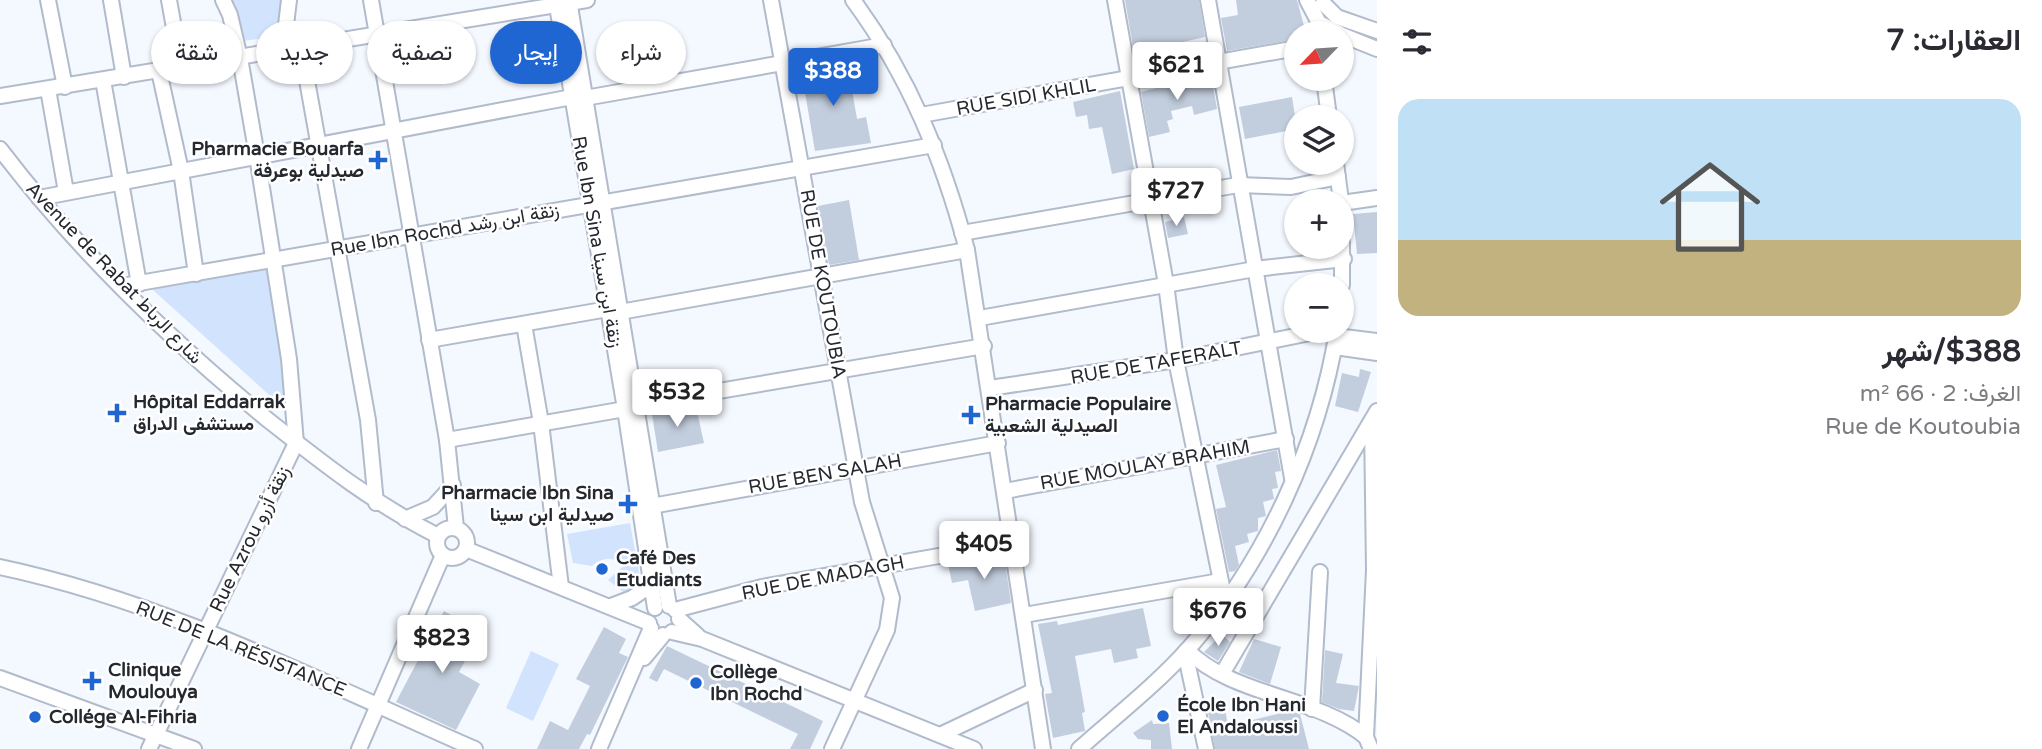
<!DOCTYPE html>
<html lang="ar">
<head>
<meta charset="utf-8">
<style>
	:root { --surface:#fff; --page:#f7f7f7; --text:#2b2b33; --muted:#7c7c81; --accent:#2066d2 }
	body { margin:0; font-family:"Varela Round",Vazirmatn,sans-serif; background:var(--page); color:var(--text); direction:rtl; height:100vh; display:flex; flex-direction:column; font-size:26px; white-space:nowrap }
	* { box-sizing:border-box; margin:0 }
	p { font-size:23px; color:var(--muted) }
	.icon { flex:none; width:38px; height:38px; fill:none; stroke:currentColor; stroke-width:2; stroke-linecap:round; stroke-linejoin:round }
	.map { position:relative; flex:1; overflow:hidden; direction:ltr }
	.panel { display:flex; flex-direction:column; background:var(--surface); width:665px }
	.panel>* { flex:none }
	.banner { position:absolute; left:21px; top:21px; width:665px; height:63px; direction:rtl; display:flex; gap:14px }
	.needle { width:46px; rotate:245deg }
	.tools { position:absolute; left:1284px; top:21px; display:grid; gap:14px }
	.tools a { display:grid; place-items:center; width:70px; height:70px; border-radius:50%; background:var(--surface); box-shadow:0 2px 5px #0004; font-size:35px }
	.price { position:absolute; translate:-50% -60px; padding:0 16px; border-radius:7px; background:#fff; color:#222; font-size:23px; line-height:46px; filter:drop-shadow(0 2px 4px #0008) }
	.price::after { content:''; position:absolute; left:50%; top:42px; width:21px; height:16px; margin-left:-10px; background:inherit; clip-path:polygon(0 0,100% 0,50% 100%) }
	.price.active { background:var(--accent); color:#fff }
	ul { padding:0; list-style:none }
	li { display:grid; align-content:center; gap:14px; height:371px; padding:0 21px }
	li span { display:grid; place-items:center; height:217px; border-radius:21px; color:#555 }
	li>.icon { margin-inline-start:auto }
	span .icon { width:126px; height:126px; fill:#fffc; stroke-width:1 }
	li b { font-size:30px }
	h2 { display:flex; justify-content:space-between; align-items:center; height:84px; padding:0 21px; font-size:30px }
	.chip { padding:0 24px; border-radius:32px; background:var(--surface); box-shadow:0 2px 5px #0004; font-size:24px; line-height:63px }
	.chip.active { background:var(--accent); color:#fff }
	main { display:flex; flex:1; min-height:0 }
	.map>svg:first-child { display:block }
	.green { fill:#d2e3fd }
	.building { fill:#c2cddd }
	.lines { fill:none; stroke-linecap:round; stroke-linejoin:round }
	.minor-casing { stroke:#b1bbcb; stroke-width:18 }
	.minor { stroke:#fff; stroke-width:14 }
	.poi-dot { fill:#2066d2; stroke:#fff; stroke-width:2.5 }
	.labels { text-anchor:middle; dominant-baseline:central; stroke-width:5; stroke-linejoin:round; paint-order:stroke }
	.street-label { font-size:19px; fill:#25292f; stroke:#fff }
	.poi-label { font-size:19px; font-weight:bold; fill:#25292f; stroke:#fff; text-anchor:start }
</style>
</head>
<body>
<main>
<section class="panel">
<h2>العقارات: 7<svg class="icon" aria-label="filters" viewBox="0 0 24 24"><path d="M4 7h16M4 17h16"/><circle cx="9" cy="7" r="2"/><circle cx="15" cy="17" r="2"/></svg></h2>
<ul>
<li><span style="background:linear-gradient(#bfe0f5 65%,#c2b280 0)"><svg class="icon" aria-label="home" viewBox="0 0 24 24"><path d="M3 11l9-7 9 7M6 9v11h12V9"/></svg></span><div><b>$388/شهر</b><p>الغرف: 2 · 66 m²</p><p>Rue de Koutoubia</p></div></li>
</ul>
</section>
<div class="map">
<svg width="1377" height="749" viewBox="0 0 1377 749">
	<rect width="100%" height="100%" fill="#f4f8ff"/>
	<g class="green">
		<path d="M 227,0 L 283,0 L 280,36 L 242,41 Z"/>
		<path d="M 272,260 L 292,384 L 277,402 L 143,281 Z"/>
		<path d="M 630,523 L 642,588 L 626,594 L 608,580 L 626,564 C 612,558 604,556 592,566 L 573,563 L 567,534 Z"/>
		<path d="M 531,651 L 559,664 L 533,721 L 506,708 Z"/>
	</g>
	<g class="building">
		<path d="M 1125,0 L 1199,0 L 1205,37 L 1134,53 Z"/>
		<path d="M 1236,0 L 1297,0 L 1306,33 L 1297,33 L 1297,39 L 1227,51 L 1221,18 L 1238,15 Z"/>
		<path d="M 847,61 L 857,119 L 866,117 L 871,143 L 815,151 L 801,69 Z"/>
		<path d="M 1211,74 L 1217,109 L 1194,115 L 1192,106 L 1171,111 L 1173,119 L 1167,121 L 1170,132 L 1149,137 L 1141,92 Z"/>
		<path d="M 1120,91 L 1134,169 L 1112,174 L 1102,127 L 1089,129 L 1087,115 L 1076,117 L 1073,102 Z"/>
		<path d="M 1292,97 L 1297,129 L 1245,139 L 1239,107 Z"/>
		<path d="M 849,200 L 859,260 L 829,265 L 818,206 Z"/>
		<path d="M 1377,212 L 1377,253 L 1357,254 L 1353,214 Z"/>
		<path d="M 1184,217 L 1188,234 L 1168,238 L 1165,222 Z"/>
		<path d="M 1360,369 L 1371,372 L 1358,412 L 1335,406 L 1342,373 L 1359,377 Z"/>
		<path d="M 696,407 L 704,443 L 658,452 L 652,414 Z"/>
		<path d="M 1277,450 L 1281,471 L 1275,472 L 1278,488 L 1272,489 L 1274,499 L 1263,502 L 1266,516 L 1258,518 L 1258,531 L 1247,534 L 1249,542 L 1235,546 L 1239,565 L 1235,571 L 1229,572 L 1216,509 L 1226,507 L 1216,465 Z"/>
		<path d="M 1004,554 L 1011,603 L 975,611 L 968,580 L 952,583 L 948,564 Z"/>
		<path d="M 1143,608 L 1151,646 L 1136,649 L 1138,658 L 1114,663 L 1111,649 L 1075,656 L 1085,712 L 1082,713 L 1085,731 L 1053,738 L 1045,694 L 1052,693 L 1038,624 L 1057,621 L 1058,625 Z"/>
		<path d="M 444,611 L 474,628 L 469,636 L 476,640 L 459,672 L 480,684 L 456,730 L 396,702 Z"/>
		<path d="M 604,627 L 626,639 L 619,653 L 628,657 L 590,735 L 587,734 L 579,749 L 537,749 L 550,721 L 568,730 L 590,686 L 576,679 Z"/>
		<path d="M 1222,634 L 1230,642 L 1218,661 L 1204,652 Z"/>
		<path d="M 1254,639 L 1281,647 L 1270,684 L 1239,672 Z"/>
		<path d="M 667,646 L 823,721 L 810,749 L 790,749 L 798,734 L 664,669 L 657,682 L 649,678 Z"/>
		<path d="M 1325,650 L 1343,654 L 1336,683 L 1359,686 L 1354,711 L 1339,709 L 1322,702 Z"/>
		<path d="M 1225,709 L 1228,726 L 1290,711 L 1300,714 L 1309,749 L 1215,749 L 1208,712 Z"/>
		<path d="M 1152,720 L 1153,724 L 1169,723 L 1172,749 L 1151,749 L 1151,740 L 1138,739 L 1133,733 Z"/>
	</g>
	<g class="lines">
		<defs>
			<g id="minor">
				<path d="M 48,0 L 65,87"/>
				<path d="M 111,0 L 124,77"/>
				<path d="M 169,0 L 181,67"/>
				<path d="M 371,0 L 447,440 L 456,528"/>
				<path d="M 556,0 L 625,409 L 655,608"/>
				<path d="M 569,0 L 669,606"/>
				<path d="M 771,0 L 862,502 L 892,598 L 887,630 L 832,749"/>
				<path d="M 853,0 C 909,76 943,159 967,250 L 1043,749"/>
				<path d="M 1115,0 L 1166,284 L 1176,360 L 1225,601"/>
				<path d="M 1208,0 L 1292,478"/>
				<path d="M 1307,0 L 1319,23 L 1339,33"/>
				<path d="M 1323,3 L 1337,17 L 1377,31"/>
				<path d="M 1342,35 L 1377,49"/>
				<path d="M 301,47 L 368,420 L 376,503"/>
				<path d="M 283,50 L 289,0"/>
				<path d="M 159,71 L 181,171 L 196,274"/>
				<path d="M 1324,79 L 1329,117"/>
				<path d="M 103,80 L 139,284"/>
				<path d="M 48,89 L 66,192"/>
				<path d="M 0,96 L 587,0"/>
				<path d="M 585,98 L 884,45"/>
				<path d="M 921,115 L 1297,48"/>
				<path d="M 0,149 C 77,250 170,340 268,420 C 325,465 373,503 438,536"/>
				<path d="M 1336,163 L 1341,201"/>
				<path d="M 39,198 L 572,97"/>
				<path d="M 1342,203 L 1377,198"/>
				<path d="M 962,233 L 1238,185 L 1291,187 L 1338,177"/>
				<path d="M 1342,285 L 1342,217"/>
				<path d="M 122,286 L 934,145"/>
				<path d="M 620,312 L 967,250"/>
				<path d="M 980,318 L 1255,269 L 1344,259"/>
				<path d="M 524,324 L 541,423 L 561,587"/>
				<path d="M 1336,336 L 1377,341"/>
				<path d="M 429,340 L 608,309"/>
				<path d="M 1335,347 L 1377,353"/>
				<path d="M 990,388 L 1176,360 L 1320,331"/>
				<path d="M 636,405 L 984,346"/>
				<path d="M 447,440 L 625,409"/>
				<path d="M 1005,491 L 1286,439"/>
				<path d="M 652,506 L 998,443"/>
				<path d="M 405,519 L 433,507 L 453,485"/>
				<circle cx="452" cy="543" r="15"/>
				<path d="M 466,549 L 649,623"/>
				<path d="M 0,567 C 166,602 320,681 475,749"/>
				<path d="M 611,606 L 632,598 L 651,585"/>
				<path d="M 675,610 L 762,587 L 1013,543"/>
				<path d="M 1024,615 L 1220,581"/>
				<path d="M 679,619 L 698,636"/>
				<path d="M 672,632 L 702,639 L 974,749"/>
				<path d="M 1187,650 C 1232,696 1316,696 1366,737"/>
				<path d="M 1185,652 L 1206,749"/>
				<path d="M 644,658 L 663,635"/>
				<path d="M 1222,674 L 1377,411"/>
				<path d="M 0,678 L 194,749"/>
				<path d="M 1312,709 L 1320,572"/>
				<path d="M 940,735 L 1035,690"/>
				<path d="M 149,749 L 296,443 L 289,359 L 257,156 L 240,58 L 230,15 L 223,0"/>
				<path d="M 359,749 L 443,555"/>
				<path d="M 599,749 L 651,628"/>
				<path d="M 1079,749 C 1116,716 1156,685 1189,648 C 1265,562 1319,444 1337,331"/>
				<path d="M 1371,749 L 1366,737 L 1374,570 L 1372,421"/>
			</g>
		</defs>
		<use href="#minor" class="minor-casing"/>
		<use href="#minor" class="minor"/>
	</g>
	<g class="poi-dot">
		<path d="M374.5 149.5h7v7h7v7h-7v7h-7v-7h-7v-7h7z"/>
		<path d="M113.5 402.5h7v7h7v7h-7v7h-7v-7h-7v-7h7z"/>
		<path d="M967.5 404.5h7v7h7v7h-7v7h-7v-7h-7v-7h7z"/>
		<path d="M624.5 493.5h7v7h7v7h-7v7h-7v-7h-7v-7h7z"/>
		<circle cx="602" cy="569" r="7"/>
		<path d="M88.5 670.5h7v7h7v7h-7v7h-7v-7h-7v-7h7z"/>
		<circle cx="696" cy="683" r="7"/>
		<circle cx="1163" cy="716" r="7"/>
		<circle cx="35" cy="717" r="7"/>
	</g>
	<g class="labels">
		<g class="street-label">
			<text transform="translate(1026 97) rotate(-10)">RUE SIDI KHLIL</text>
			<text transform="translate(445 230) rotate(-10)">Rue Ibn Rochd زنقة ابن رشد</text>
			<text transform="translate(597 242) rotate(80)">Rue Ibn Sina زنقة ابن سينا</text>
			<text transform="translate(114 273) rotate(46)">Avenue de Rabat شارع الرباط</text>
			<text transform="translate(823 284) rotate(80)">RUE DE KOUTOUBIA</text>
			<text transform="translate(1156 363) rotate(-10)">RUE DE TAFERALT</text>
			<text transform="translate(1145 465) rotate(-10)">RUE MOULAY BRAHIM</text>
			<text transform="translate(825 474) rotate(-10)">RUE BEN SALAH</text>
			<text transform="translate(250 539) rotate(-64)">Rue Azrou زنقة أزرو</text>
			<text transform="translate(823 578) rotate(-11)">RUE DE MADAGH</text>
			<text transform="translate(241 649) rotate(22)">RUE DE LA RÉSISTANCE</text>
		</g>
		<g class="poi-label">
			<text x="364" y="149" text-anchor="end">Pharmacie Bouarfa<tspan x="364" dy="22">صيدلية بوعرفة</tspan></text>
			<text x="133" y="402">Hôpital Eddarrak<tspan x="133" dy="22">مستشفى الدراق</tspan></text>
			<text x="985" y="404">Pharmacie Populaire<tspan x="985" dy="22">الصيدلية الشعبية</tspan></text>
			<text x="614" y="493" text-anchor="end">Pharmacie Ibn Sina<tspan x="614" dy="22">صيدلية ابن سينا</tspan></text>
			<text x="616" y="558">Café Des<tspan x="616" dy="22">Etudiants</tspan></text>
			<text x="108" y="670">Clinique<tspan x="108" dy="22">Moulouya</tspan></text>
			<text x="710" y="672">Collège<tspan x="710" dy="22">Ibn Rochd</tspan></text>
			<text x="1177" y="705">École Ibn Hani<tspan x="1177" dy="22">El Andaloussi</tspan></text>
			<text x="49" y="717">Collége Al-Fihria</text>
		</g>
	</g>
</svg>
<div class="tools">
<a><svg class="needle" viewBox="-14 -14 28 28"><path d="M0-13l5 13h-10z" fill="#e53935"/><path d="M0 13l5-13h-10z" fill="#7c7c81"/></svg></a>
<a><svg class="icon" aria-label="layers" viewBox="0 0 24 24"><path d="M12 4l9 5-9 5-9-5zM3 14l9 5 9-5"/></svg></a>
<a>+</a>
<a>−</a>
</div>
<b class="price" style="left:1177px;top:102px">$621</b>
<b class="price active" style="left:833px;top:108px">$388</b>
<b class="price" style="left:1176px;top:228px">$727</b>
<b class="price" style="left:677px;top:429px">$532</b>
<b class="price" style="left:984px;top:581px">$405</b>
<b class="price" style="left:1218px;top:648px">$676</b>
<b class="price" style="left:442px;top:675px">$823</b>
<div class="banner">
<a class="chip">شراء</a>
<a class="chip active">إيجار</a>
<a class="chip">تصفية</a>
<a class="chip">جديد</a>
<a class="chip">شقة</a>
</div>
</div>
</main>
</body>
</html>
